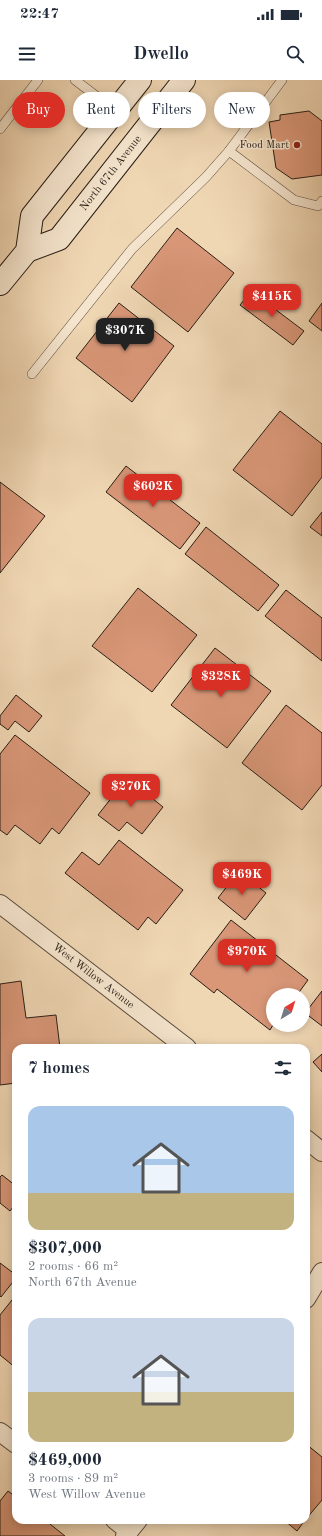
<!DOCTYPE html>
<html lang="en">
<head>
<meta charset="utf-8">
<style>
	:root { --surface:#fff; --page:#f2f2f3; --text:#1f2937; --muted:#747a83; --accent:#d93025 }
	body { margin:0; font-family:"Old Standard TT",serif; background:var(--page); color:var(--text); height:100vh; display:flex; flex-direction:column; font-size:15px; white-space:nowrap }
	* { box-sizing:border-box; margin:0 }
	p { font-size:13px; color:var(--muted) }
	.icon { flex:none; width:22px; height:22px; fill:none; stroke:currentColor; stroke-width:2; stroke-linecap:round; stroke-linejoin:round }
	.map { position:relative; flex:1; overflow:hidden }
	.drawer { position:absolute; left:12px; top:964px; width:298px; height:480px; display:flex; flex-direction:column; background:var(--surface); border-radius:12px; box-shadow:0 2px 10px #0003 }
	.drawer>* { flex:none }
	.hud { position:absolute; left:12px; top:12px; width:298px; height:36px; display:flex; gap:8px }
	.needle { width:26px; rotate:38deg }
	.buttons { position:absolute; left:266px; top:908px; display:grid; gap:8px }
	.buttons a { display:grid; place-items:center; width:44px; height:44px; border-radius:50%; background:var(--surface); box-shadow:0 2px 10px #0003; font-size:20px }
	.price { position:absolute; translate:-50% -34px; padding:0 9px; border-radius:8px; background:var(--accent); color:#fff; font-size:13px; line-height:26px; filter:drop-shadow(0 1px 2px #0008) }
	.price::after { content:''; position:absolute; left:50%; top:24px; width:12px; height:9px; margin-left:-6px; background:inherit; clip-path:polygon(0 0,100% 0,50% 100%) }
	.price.active { background:#222; color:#fff }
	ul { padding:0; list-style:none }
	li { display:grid; align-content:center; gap:8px; height:212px; padding:0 16px }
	li span { display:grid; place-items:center; height:124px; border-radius:12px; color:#555 }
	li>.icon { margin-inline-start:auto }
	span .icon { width:72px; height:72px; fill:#fffc; stroke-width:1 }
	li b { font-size:17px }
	h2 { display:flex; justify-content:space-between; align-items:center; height:48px; padding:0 16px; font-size:17px }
	.pill { padding:0 14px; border-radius:18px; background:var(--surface); box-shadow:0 2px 10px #0003; font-size:14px; line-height:36px }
	.pill.active { background:var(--accent); color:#fff }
	.status { display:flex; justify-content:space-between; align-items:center; height:28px; padding:0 20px; background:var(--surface); direction:ltr }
	.status svg { height:11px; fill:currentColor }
	header { display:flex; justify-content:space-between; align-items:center; height:52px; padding:0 16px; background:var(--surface); font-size:18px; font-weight:800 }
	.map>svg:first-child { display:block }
	.building { fill:#d99778; stroke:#281e16 }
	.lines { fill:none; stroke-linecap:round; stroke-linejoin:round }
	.lane-casing { stroke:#5a4c3e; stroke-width:10 }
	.street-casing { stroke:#5a4c3e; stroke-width:20 }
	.secondary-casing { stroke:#281e16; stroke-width:24 }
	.lane { stroke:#f5e5ce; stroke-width:9 }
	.street { stroke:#f5e5ce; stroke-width:18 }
	.secondary { stroke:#f5e5ce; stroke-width:22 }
	.poi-dot { fill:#8f2418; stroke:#f5e5ce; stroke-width:1.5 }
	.labels { text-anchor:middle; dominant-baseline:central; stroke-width:3; stroke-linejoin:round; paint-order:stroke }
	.poi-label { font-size:11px; fill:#281e16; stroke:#f5e5ce; text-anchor:end }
	.street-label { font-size:11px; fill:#281e16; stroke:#f5e5ce }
</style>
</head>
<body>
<div class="status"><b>22:47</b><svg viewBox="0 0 49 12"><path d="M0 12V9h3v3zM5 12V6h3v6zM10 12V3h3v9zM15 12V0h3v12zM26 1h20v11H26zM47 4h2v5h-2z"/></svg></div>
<header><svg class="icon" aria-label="menu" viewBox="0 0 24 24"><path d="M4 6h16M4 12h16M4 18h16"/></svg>Dwello<svg class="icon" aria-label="search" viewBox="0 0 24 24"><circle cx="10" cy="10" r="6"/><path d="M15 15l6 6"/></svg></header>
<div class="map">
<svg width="322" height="1456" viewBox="0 0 322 1456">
	<rect width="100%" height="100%" fill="#f0d7b4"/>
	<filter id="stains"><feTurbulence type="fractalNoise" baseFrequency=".005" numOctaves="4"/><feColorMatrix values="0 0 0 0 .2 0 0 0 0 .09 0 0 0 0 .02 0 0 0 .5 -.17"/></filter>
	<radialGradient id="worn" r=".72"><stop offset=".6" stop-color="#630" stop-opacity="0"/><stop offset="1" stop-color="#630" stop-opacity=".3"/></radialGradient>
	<g class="building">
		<path d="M 309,31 L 322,41 L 322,95 L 292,99 L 276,88 L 269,42 L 280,40 L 280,35 Z"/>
		<path d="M 177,148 L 234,193 L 188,252 L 131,207 Z"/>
		<path d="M 251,211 L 304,251 L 293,265 L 240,225 Z"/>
		<path d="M 119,223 L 174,266 L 132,322 L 76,278 Z"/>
		<path d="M 322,223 L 322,251 L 309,241 Z"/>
		<path d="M 280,331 L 322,364 L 322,397 L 292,436 L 233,390 Z"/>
		<path d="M 126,386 L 200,443 L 180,469 L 106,412 Z"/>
		<path d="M 0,402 L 45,436 L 0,493 Z"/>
		<path d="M 322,432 L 322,456 L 310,447 Z"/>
		<path d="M 206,447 L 279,505 L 258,531 L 185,474 Z"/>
		<path d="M 138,508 L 197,555 L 152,612 L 92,566 Z"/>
		<path d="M 286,510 L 322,538 L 322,581 L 265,536 Z"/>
		<path d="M 215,568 L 271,611 L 227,668 L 171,625 Z"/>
		<path d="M 16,615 L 42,636 L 29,652 L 15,641 L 8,650 L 0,644 L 0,636 Z"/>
		<path d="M 286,625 L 322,653 L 322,705 L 302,730 L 242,683 Z"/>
		<path d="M 15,655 L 90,713 L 59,754 L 52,748 L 40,764 L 15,745 L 7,755 L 0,750 L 0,674 Z"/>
		<path d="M 127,698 L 163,727 L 142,754 L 127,742 L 119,751 L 98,735 Z"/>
		<path d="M 119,760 L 183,810 L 156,844 L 148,837 L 138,850 L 65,793 L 82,772 L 99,785 Z"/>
		<path d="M 239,791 L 266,813 L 245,840 L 218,818 Z"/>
		<path d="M 231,840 L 308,900 L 297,915 L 273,915 L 273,945 L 270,950 L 217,909 L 214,913 L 190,894 Z"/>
		<path d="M 21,901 L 26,938 L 56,935 L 60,968 L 16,968 L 16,1003 L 0,1005 L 0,904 Z"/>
		<path d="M 322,911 L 322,946 L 305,933 Z"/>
		<path d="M 322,974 L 322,992 L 313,982 Z"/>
		<path d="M 2,1095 L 16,1106 L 16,1123 L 10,1131 L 0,1123 L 0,1097 Z"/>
		<path d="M 0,1183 L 16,1195 L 16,1198 L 1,1217 L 0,1216 Z"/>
		<path d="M 16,1215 L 16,1288 L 0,1275 L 0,1235 Z"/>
		<path d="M 306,1364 L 322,1377 L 322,1420 L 306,1439 Z"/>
		<path d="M 8,1411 L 16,1417 L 16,1440 L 45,1440 L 65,1456 L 0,1456 L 0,1421 Z"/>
		<path d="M 284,1440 L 305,1440 L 297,1451 Z"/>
	</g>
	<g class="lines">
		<defs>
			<g id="lane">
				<path d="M 75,0 L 116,31"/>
				<path d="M 282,0 L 229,71 L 294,120 L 318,126 L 322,121"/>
				<path d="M 0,49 L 38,0"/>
				<path d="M 32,294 L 132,169 L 206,97 L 229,71"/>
			</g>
			<g id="street">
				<path id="s1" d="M 0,824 L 187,968"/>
				<path d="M 306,1059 L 322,1072"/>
				<path d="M 306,1219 L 322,1192"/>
				<path d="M 0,1352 L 16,1364"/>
				<path d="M 115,1440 L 129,1451"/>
				<path d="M 125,1456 L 138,1440"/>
			</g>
			<g id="secondary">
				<path id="s2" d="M 27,171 L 59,159 L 184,0"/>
				<path d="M 0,204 L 27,171 L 32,136 L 140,0"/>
			</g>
		</defs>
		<use href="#lane" class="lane-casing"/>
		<use href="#street" class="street-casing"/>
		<use href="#secondary" class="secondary-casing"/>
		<use href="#lane" class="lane"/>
		<use href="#street" class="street"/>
		<use href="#secondary" class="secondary"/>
	</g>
	<circle class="poi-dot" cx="297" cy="65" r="4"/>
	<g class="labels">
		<g class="poi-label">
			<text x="289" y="65">Food Mart</text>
		</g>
		<g class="street-label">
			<text stroke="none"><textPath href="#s2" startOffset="118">North 67th Avenue</textPath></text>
			<text stroke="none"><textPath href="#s1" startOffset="118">West Willow Avenue</textPath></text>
		</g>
	</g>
	<rect width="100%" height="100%" filter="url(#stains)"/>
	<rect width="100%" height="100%" fill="url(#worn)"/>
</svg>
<div class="buttons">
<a><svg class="needle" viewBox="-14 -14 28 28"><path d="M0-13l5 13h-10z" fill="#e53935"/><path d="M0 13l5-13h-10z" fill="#747a83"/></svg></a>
</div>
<b class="price" style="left:272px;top:238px">$415K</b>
<b class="price active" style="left:125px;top:272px">$307K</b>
<b class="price" style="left:153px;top:428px">$602K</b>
<b class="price" style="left:221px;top:618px">$328K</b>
<b class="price" style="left:131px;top:728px">$270K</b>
<b class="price" style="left:242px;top:816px">$469K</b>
<b class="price" style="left:247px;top:893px">$970K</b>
<div class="hud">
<a class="pill active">Buy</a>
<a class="pill">Rent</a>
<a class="pill">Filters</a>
<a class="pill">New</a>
</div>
<section class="drawer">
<h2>7 homes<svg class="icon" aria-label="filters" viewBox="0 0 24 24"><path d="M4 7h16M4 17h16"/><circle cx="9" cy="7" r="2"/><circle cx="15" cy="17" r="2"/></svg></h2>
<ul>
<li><span style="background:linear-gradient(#a9c7e8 70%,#c2b280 0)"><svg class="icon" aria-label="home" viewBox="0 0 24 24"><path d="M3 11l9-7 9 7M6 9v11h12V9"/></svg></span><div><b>$307,000</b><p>2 rooms · 66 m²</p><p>North 67th Avenue</p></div></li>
<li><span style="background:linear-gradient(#c9d6e8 60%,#c2b280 0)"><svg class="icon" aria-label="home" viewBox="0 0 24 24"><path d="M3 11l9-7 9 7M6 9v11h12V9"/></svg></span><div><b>$469,000</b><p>3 rooms · 89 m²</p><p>West Willow Avenue</p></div></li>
</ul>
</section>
</div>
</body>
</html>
